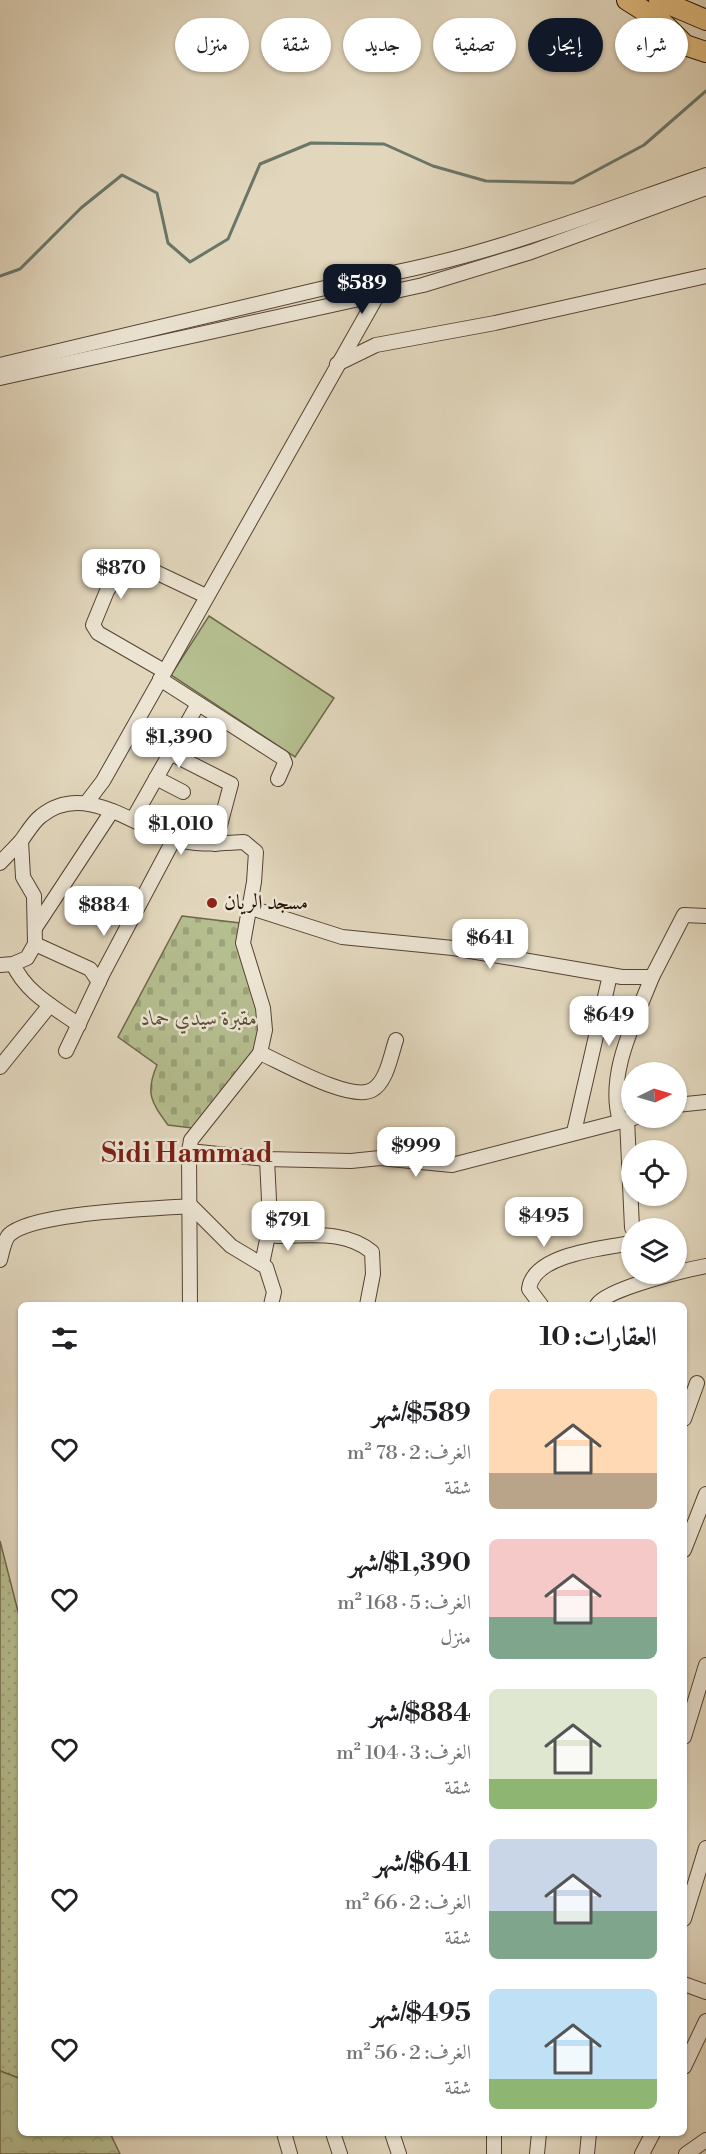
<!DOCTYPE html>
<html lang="ar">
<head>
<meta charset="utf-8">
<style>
	:root { --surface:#fff; --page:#f2f2f2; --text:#202124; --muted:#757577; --accent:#111827 }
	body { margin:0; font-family:"Libre Bodoni",Amiri,serif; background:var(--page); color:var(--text); direction:rtl; height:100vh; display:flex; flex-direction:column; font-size:22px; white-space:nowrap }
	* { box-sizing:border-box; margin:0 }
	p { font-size:20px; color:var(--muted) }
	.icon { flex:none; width:33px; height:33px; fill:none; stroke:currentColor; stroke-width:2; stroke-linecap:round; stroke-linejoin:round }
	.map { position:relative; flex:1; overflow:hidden; direction:ltr }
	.drawer { position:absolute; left:18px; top:1302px; width:669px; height:834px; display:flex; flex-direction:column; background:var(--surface); border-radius:9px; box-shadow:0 2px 4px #0004; direction:rtl }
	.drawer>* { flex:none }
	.guide { position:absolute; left:18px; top:18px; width:670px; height:54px; direction:rtl; display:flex; gap:12px }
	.needle { width:39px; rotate:85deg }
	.fabs { position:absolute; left:621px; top:1062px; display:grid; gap:12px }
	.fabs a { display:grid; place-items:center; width:66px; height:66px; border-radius:50%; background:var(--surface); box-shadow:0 2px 4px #0004; font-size:30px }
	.price { position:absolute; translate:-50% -51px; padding:0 14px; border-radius:12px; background:#fff; color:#222; font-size:20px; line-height:39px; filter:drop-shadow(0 2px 3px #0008) }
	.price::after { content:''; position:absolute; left:50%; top:36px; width:18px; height:14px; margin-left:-9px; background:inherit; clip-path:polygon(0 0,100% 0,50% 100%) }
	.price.current { background:var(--accent); color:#fff }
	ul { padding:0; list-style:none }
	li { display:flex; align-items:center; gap:18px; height:150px; padding:0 30px }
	li span { display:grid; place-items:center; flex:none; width:168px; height:120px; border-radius:9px; color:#555 }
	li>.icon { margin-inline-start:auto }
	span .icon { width:72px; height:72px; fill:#fffc; stroke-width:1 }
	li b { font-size:26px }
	h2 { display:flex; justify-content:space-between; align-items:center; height:72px; padding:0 30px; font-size:26px }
	.tag { padding:0 21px; border-radius:27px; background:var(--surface); box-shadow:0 2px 4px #0004; font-size:21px; line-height:54px }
	.tag.current { background:var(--accent); color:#fff }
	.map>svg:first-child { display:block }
	.grass { fill:url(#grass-dots); stroke:#6e684a; stroke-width:1.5 }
	.forest { fill:url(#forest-crowns); stroke:#6e684a; stroke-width:1.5 }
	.cemetery { fill:url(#cemetery-stones); stroke:#6e684a; stroke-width:1.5 }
	.pitch { fill:#b5be8f; stroke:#6e684a; stroke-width:1.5 }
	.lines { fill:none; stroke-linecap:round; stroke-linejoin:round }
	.stream { stroke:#69766a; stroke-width:3 }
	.minor-casing { stroke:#564233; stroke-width:16 }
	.highway-casing { stroke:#281105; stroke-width:22 }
	.minor { stroke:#ece5d4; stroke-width:14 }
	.highway { stroke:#e1bc7e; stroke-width:20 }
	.poi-dot { fill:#8f2418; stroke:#ece5d4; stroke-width:2 }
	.labels { text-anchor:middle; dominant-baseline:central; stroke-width:5; stroke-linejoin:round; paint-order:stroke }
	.poi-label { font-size:21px; fill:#281105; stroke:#ece5d4; text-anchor:start }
	.park-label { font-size:21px; font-style:italic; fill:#594e35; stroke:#ece5d4 }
	.district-label { font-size:27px; font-weight:bold; fill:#7a1f14; stroke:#ece5d4 }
</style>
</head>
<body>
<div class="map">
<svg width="706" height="2154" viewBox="0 0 706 2154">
	<defs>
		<pattern id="grass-dots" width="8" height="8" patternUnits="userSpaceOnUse" patternTransform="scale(1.5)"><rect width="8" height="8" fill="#b5be8f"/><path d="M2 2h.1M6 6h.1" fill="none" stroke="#9ca27a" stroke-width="1.8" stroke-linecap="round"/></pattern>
		<pattern id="forest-crowns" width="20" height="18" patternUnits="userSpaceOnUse" patternTransform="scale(1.5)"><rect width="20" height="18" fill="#b5be8f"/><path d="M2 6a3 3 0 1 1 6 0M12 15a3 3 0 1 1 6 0" fill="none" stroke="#9ca27a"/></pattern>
		<pattern id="cemetery-stones" width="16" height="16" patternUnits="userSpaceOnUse" patternTransform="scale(1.5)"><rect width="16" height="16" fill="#b5be8f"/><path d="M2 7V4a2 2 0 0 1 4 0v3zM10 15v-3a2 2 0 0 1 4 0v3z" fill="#9ca27a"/></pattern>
	</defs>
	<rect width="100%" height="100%" fill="#e2d7bd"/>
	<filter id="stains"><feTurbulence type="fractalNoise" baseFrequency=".00333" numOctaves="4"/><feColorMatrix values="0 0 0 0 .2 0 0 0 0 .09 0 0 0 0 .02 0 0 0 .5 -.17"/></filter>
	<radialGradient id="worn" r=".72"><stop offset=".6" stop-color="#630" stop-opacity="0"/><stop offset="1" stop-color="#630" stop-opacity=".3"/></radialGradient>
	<path class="grass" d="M 0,1541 L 21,1623 L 21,2079 L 0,2071 Z"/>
	<path class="forest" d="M 0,2071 L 21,2079 L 21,2133 L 110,2133 L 120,2154 L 0,2154 Z"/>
	<path class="cemetery" d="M 182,916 L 240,923 C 246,949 266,1012 260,1036 C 252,1063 211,1105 192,1128 L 168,1125 C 151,1102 145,1093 157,1065 L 118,1037 Z"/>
	<path class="pitch" d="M 209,616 L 334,698 L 295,757 L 171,675 Z"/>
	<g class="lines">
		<path class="stream" d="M 0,276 L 20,269 L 81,208 L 122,175 L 157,193 L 168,243 L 190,262 L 228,239 L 260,164 L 311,143 L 384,144 L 433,166 L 486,181 L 573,183 L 644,145 L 706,91"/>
		<defs>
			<g id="minor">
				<path d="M 337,364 L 376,345 L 495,323 L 706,276"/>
				<path d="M 0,365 L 371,277 C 486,257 596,213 706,175"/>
				<path d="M 0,378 L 423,285 L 531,252 L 706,188"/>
				<path d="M 164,671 L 98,633 L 93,625 L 107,591 L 128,559 L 206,596"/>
				<path d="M 160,679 L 283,758 L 285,763 L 278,779"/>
				<path d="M 170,753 L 231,784 L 215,844"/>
				<path d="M 156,778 L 183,792"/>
				<path d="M 87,802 L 103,781 L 377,296"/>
				<path d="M 133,819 L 198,704"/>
				<path d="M 0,863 L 21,841"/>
				<path d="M 248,907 L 342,937 L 453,948 L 622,977 L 652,977 L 684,915 L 706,916"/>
				<path d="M 35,928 L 112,811"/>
				<path d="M 35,944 L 90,969 L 99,982"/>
				<path d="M 13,964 C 26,993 54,1007 79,1025"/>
				<path d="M 0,965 L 13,964 L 27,958 L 35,944 L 34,896 L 23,877 L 21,841 C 27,833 33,822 41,816 C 84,781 134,826 175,839 C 199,846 220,843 244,842 L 256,852 L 254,882 L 243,943 L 263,1008 L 265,1030 L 260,1053 L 191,1140 L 189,1151 L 190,1305"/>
				<path d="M 66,1051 L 103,973 L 174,839"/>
				<path d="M 260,1053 C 283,1063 350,1102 372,1090 C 387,1082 391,1054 396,1040"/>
				<path d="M 0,1067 L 50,1005"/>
				<path d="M 676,1105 L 706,1102"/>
				<path d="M 627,1119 L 632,1228"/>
				<path d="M 620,1121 C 606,1074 635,1021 652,977"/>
				<path d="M 574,1132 L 610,975"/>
				<path d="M 189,1151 L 267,1159 L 351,1161 L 380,1158 L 452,1165 L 634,1118"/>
				<path d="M 267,1159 L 270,1221 L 279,1236 C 312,1236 345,1230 372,1252 L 373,1274 L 367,1305"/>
				<path d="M 0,1260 C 2,1253 4,1240 9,1235 C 32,1212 155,1209 191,1206 L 231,1246 L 266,1267 L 274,1292 L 271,1305"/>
				<path d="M 262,1264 L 267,1240 L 271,1235 L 279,1236"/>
				<path d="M 541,1305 L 529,1289 C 533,1254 604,1248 632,1243"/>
				<path d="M 597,1305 C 606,1289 685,1270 706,1266"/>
				<path d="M 684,1419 L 697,1383"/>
				<path d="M 684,1550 L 706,1494"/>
				<path d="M 684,1737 L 706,1665"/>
				<path d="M 684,1919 L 706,1848"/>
				<path d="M 684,1984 L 706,1992"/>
				<path d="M 684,2067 L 706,2021"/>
				<path d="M 284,2133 L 290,2154"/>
				<path d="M 333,2133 L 340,2154"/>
				<path d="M 392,2133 L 399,2154"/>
				<path d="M 494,2154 L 494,2133"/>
				<path d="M 537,2154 L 539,2133"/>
				<path d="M 587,2154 L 589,2133"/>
				<path d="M 642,2154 L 653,2133"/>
				<path d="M 686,2154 L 706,2140"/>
			</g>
			<g id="highway">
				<path d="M 627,0 L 662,22 L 685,45 L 706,52"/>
				<path d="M 659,0 L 706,20"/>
			</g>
		</defs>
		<use href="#minor" class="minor-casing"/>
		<use href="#highway" class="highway-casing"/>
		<use href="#minor" class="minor"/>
		<use href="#highway" class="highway"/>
	</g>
	<circle class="poi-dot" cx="212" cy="903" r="6"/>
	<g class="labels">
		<g class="poi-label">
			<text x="224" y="903">مسجد الريان</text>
		</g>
		<g class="park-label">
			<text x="199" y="1019">مقبرة سيدي حماد</text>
		</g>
		<g class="district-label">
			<text x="187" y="1154">Sidi Hammad</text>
		</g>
	</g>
	<rect width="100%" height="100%" filter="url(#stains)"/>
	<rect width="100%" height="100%" fill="url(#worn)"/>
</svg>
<div class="fabs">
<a><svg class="needle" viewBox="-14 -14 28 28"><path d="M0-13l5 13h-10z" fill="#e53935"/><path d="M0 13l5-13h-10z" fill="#757577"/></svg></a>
<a><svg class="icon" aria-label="locate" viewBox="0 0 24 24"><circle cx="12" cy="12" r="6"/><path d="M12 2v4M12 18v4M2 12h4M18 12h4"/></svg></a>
<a><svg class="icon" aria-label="layers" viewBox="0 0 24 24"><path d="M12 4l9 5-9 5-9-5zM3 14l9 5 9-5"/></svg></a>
</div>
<b class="price current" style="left:362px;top:315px">$589</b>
<b class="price" style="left:121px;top:600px">$870</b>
<b class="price" style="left:179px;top:769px">$1,390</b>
<b class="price" style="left:181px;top:856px">$1,010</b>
<b class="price" style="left:104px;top:937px">$884</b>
<b class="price" style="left:490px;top:970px">$641</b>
<b class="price" style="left:609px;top:1047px">$649</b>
<b class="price" style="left:416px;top:1178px">$999</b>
<b class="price" style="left:544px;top:1248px">$495</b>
<b class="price" style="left:288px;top:1252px">$791</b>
<div class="guide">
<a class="tag">شراء</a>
<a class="tag current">إيجار</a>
<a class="tag">تصفية</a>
<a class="tag">جديد</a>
<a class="tag">شقة</a>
<a class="tag">منزل</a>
</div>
<section class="drawer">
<h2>العقارات: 10<svg class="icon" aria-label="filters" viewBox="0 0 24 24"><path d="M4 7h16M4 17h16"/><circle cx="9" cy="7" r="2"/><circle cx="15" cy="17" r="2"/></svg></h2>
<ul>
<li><span style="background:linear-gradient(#ffd9b3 70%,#b9a48a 0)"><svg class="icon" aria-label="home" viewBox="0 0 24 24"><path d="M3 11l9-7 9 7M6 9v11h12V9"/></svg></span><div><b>$589/شهر</b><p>الغرف: 2 · 78 m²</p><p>شقة</p></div><svg class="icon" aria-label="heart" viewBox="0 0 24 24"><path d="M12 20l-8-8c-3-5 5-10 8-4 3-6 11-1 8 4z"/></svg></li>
<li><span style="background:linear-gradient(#f6c9c9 65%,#7fa58c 0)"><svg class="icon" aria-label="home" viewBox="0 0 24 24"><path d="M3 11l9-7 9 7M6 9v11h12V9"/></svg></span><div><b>$1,390/شهر</b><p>الغرف: 5 · 168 m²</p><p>منزل</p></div><svg class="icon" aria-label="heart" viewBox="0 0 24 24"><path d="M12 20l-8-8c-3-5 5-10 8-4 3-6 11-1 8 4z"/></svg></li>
<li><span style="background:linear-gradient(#dfe7d0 75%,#8fb573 0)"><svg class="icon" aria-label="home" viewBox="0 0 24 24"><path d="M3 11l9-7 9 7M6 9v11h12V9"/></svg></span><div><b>$884/شهر</b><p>الغرف: 3 · 104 m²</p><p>شقة</p></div><svg class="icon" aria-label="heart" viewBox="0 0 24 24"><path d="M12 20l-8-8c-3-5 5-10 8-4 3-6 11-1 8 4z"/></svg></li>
<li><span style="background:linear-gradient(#c9d6e8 60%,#7fa58c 0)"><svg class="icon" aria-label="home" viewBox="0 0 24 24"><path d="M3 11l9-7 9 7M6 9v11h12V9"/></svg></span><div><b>$641/شهر</b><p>الغرف: 2 · 66 m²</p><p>شقة</p></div><svg class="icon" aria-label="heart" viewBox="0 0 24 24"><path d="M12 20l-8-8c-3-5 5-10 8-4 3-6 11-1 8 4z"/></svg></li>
<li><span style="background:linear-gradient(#bfe0f5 75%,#8fb573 0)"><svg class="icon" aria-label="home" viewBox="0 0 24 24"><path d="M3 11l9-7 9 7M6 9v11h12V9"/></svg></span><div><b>$495/شهر</b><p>الغرف: 2 · 56 m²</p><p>شقة</p></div><svg class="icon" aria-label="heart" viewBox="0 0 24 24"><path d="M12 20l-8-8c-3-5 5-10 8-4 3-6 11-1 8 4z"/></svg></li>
</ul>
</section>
</div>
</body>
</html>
